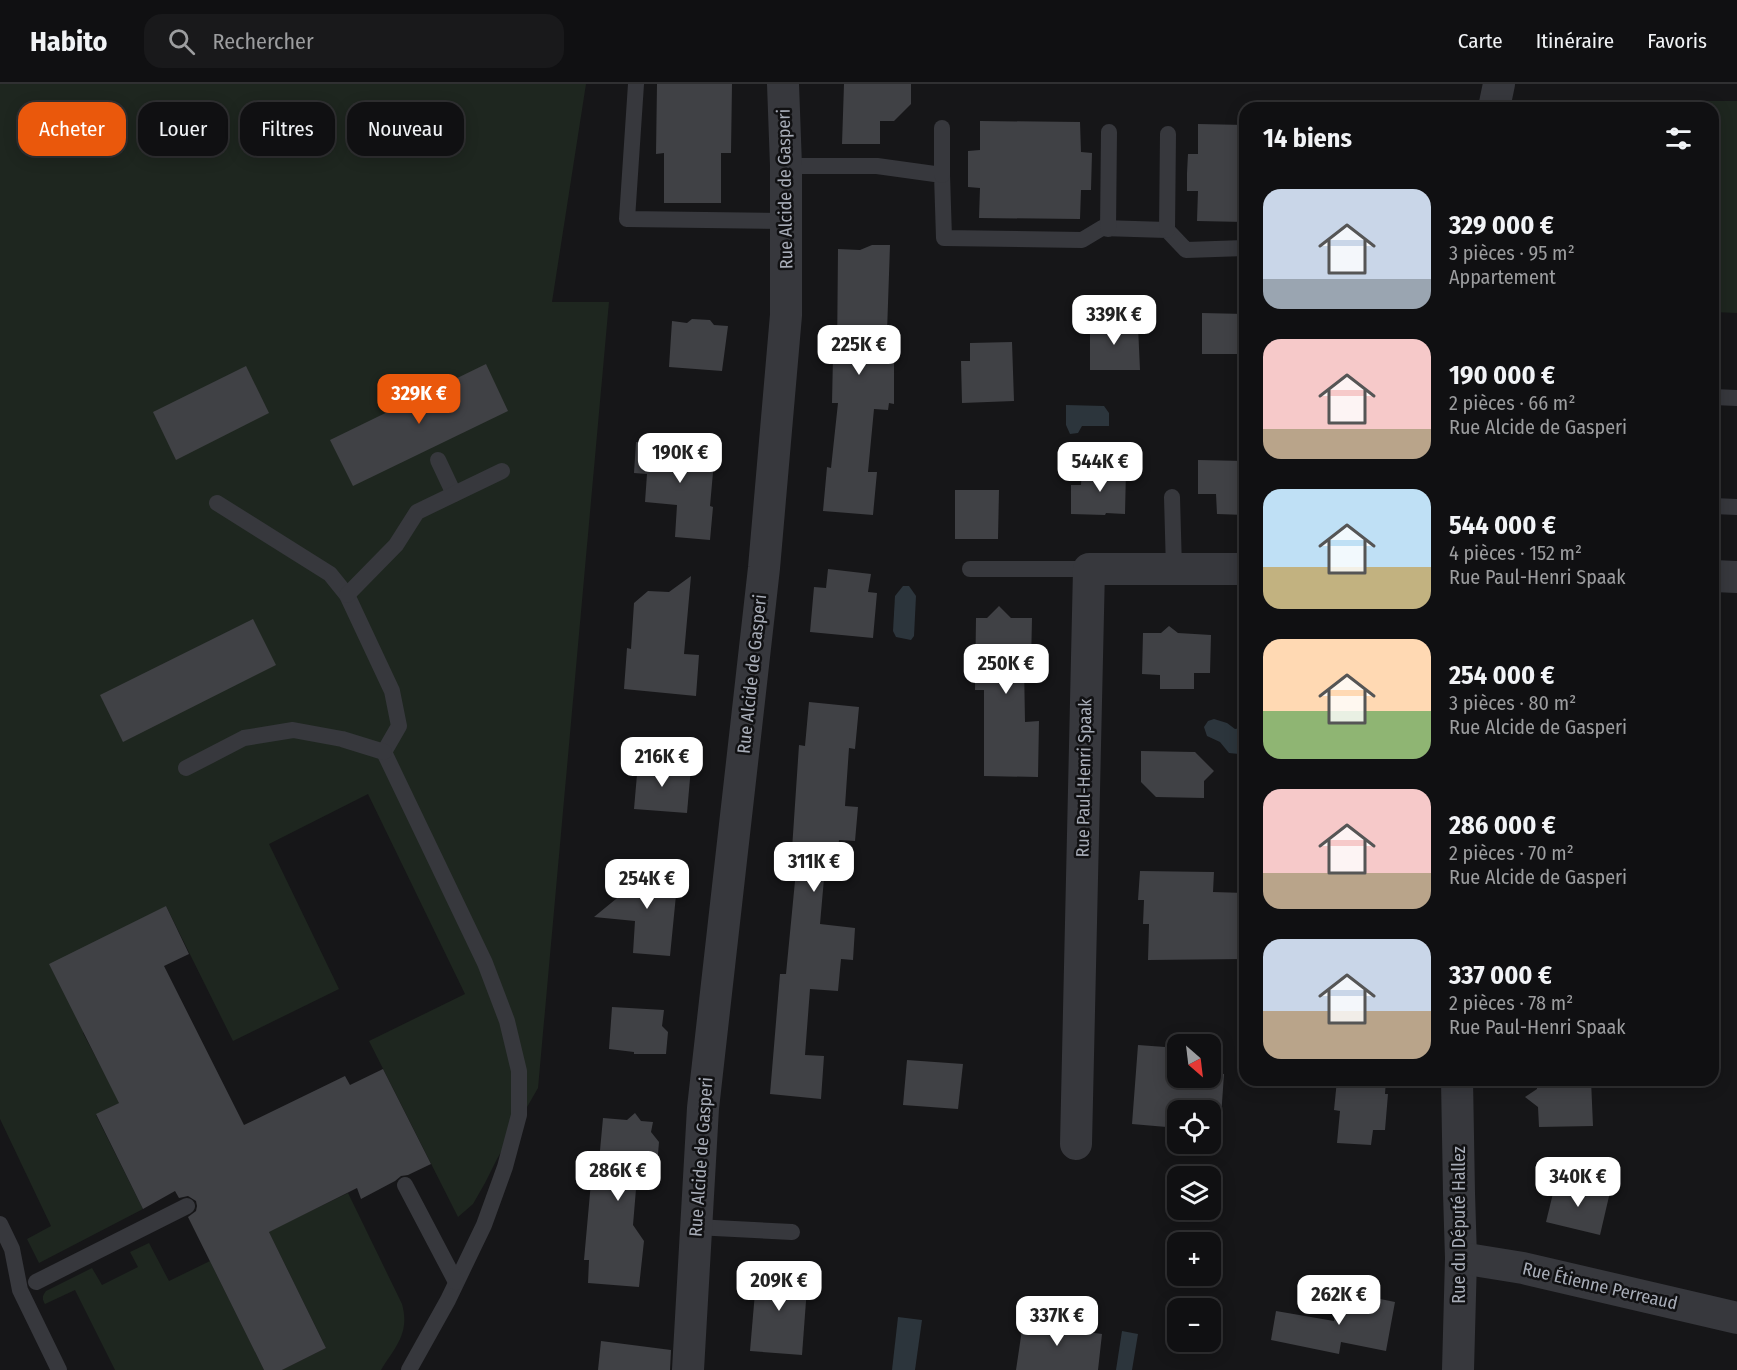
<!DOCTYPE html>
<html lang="fr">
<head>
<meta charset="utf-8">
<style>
	:root { --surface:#101012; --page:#19191b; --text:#f1f3f6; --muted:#9c9d9f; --line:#303032; --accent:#ea580c }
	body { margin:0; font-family:"Fira Sans Condensed",sans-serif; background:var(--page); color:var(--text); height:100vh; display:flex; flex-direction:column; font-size:22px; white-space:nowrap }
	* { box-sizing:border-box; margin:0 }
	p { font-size:20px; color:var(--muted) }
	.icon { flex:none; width:33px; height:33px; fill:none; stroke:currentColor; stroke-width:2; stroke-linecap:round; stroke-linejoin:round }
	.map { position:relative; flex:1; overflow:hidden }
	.panel { position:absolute; left:1239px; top:18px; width:480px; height:984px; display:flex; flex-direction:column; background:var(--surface); border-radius:18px; box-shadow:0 3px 15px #0003,0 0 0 2px var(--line) }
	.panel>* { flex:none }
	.guide { position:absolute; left:18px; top:18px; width:570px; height:54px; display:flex; gap:12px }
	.needle { width:39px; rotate:152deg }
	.fabs { position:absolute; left:1167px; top:950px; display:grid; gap:12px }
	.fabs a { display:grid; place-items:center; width:54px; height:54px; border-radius:12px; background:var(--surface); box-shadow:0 3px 15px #0003,0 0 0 2px var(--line); font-size:30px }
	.price { position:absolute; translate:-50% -51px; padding:0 14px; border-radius:12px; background:#fff; color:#222; font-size:20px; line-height:39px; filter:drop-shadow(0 2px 3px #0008) }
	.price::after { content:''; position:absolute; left:50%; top:36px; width:18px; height:14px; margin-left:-9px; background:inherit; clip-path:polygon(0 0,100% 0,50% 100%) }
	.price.active { background:var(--accent); color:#fff }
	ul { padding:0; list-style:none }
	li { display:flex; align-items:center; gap:18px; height:150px; padding:0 24px }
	li span { display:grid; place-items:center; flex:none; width:168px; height:120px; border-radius:18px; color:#555 }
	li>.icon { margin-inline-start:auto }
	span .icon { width:72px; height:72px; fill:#fffc; stroke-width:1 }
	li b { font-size:26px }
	h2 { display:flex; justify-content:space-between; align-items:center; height:72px; padding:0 24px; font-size:26px }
	.tag { padding:0 21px; border-radius:18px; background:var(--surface); box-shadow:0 3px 15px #0003,0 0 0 2px var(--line); font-size:21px; line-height:54px }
	.tag.active { background:var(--accent); color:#fff }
	header { display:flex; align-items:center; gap:36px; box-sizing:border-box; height:84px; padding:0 30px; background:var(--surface); border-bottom:2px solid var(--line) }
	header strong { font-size:28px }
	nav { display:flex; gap:33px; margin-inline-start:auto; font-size:21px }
	.search { width:420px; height:54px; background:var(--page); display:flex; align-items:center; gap:15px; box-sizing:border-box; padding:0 21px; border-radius:18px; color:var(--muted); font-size:22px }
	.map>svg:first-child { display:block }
	.green { fill:#1e261f }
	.water { fill:#2c353c }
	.building { fill:#404145 }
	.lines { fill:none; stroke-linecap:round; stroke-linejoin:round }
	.lane { stroke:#37383d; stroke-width:16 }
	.street { stroke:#37383d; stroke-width:32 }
	.labels { text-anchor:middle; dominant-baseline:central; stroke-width:5; stroke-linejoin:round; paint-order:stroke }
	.street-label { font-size:18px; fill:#a8adb8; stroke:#111113 }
</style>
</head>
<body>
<header>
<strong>Habito</strong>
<div class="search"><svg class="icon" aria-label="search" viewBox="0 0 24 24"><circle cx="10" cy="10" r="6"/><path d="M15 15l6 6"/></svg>Rechercher</div>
<nav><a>Carte</a><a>Itinéraire</a><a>Favoris</a></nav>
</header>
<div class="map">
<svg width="1737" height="1286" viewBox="0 0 1737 1286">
	<rect width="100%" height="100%" fill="#161618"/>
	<g class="green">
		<path d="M 0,0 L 586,0 L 552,218 L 609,218 L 538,1004 L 497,1075 L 485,1099 L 473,1120 L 458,1133 L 369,957 L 465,910 L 368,710 L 269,760 L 339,905 L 233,957 L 166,822 L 83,949 L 108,996 L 131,1013 L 96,1031 L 143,1125 L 39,1179 L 27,1155 L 51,1142 L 0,1035 Z"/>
		<path d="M 1541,17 L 1737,17 L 1737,229 L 1713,228 L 1713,24 L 1539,24 Z"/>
		<path d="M 348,1109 L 402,1220 C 410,1249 396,1262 381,1286 L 282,1286 L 326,1264 L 263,1136 L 288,1138 Z"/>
		<path d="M 149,1159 L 169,1197 L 210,1177 L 264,1286 L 115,1286 L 75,1206 L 45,1220 C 42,1215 42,1212 46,1207 L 92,1184 L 102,1201 L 138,1183 L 130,1168 Z"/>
	</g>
	<g class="water">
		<path d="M 1066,321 L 1104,322 L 1109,329 L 1109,342 L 1082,342 L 1078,349 L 1070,350 L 1066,341 Z"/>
		<path d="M 903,502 L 909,502 L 916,512 L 914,552 L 911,556 L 896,553 L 893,547 L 895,512 Z"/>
		<path d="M 1214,635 L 1227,639 L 1235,645 L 1240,644 L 1245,646 L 1245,663 L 1239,670 L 1229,669 L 1220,658 L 1207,652 L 1204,643 L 1208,637 Z"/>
		<path d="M 898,1233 L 922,1236 L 915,1286 L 892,1286 Z"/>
		<path d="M 1122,1247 L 1138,1250 L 1132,1286 L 1116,1286 Z"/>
	</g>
	<g class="building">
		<path d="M 657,0 L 732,0 L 731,69 L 721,69 L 721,119 L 664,119 L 664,69 L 656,70 Z"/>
		<path d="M 844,0 L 911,0 L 911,20 L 894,37 L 880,37 L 880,60 L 842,60 Z"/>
		<path d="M 980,37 L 1080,38 L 1081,68 L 1092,69 L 1091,106 L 1081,106 L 1080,135 L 979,134 L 980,104 L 968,103 L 968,67 L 980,66 Z"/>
		<path d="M 1198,40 L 1245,41 L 1245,138 L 1197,137 L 1198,107 L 1187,107 L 1187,89 L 1188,70 L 1198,70 Z"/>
		<path d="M 872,161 L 890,161 L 886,278 L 894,278 L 894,320 L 889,319 L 888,326 L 874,325 L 868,388 L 877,388 L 873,431 L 823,427 L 827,383 L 831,384 L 838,319 L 832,319 L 833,272 L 837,272 L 838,165 L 860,166 Z"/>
		<path d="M 1202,229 L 1245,230 L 1245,270 L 1202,270 Z"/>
		<path d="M 692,235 L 710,236 L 714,241 L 728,242 L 722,287 L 669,283 L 672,237 L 687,239 Z"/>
		<path d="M 1093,236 L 1131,236 L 1131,242 L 1138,242 L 1140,286 L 1090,286 L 1090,242 L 1094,242 Z"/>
		<path d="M 1012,258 L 1014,317 L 962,319 L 961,277 L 970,277 L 970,259 Z"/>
		<path d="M 486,280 L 508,327 L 353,402 L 330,356 Z"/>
		<path d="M 246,282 L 269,329 L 176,376 L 153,328 Z"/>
		<path d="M 636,358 L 715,366 L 710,422 L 713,423 L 710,456 L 675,453 L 677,421 L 645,418 L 647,390 L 634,389 Z"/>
		<path d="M 1198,376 L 1245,377 L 1245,431 L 1217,430 L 1216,410 L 1198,410 Z"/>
		<path d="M 1082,385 L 1126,386 L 1125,430 L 1106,429 L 1105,431 L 1071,430 L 1071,401 L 1081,401 Z"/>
		<path d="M 955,406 L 999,406 L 998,455 L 955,455 Z"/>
		<path d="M 828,485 L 871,490 L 868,508 L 877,509 L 873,554 L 810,548 L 814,503 L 826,504 Z"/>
		<path d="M 691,492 L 684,570 L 699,571 L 696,612 L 624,605 L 627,564 L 631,565 L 634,519 L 648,507 L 669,508 Z"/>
		<path d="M 999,522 L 1011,534 L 1032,534 L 1031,580 L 1024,580 L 1025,638 L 1039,637 L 1038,693 L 984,692 L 984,606 L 975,606 L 976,534 L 987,534 Z"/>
		<path d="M 253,535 L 276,581 L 123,658 L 100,611 Z"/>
		<path d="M 1169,542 L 1178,549 L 1211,551 L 1210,589 L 1194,589 L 1194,605 L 1160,605 L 1160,591 L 1142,590 L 1143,549 L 1161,549 Z"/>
		<path d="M 809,618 L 859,623 L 855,665 L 849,664 L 845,722 L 858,723 L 855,757 L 839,756 L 836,784 L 825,783 L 820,840 L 855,844 L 853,876 L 841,875 L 838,907 L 810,905 L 805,971 L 824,972 L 821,1015 L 770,1010 L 780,890 L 786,890 L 795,797 L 792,796 L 793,781 L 791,780 L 799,661 L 805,662 Z"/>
		<path d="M 1141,667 L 1195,668 L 1214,687 L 1204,697 L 1204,714 L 1156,713 L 1141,698 Z"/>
		<path d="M 638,679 L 691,683 L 687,729 L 634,725 Z"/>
		<path d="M 624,786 L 667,790 L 677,801 L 670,872 L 633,869 L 635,837 L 594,833 L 622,810 Z"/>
		<path d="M 1140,787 L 1214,788 L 1213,808 L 1245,809 L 1245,875 L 1148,876 L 1149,840 L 1143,840 L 1144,816 L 1138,816 Z"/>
		<path d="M 166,822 L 189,870 L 164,882 L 244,1041 L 345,992 L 350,1001 L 383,985 L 431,1080 L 408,1091 L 401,1092 L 395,1097 L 361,1115 L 357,1104 L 269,1148 L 326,1264 L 282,1286 L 264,1286 L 188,1133 L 196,1127 L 197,1122 L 196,1117 L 188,1112 L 179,1114 L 175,1107 L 143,1125 L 96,1030 L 119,1019 L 49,880 Z"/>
		<path d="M 612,923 L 664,926 L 662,942 L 668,948 L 666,970 L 634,970 L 634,968 L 609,965 Z"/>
		<path d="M 1138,961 L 1165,963 L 1178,977 L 1178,993 L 1210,993 L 1210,989 L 1224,990 L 1220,1048 L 1210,1047 L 1210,1026 L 1178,1026 L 1178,1044 L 1132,1040 Z"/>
		<path d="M 907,976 L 963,980 L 958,1025 L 903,1021 Z"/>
		<path d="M 1337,996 L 1386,996 L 1385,1010 L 1388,1010 L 1385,1046 L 1373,1046 L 1371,1061 L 1337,1059 L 1340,1027 L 1334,1026 Z"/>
		<path d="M 1537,996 L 1591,996 L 1593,1042 L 1539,1043 L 1538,1023 L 1525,1013 L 1537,1005 Z"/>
		<path d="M 635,1029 L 641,1037 L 653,1038 L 651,1048 L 659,1058 L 657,1082 L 638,1081 L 633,1141 L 644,1157 L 639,1203 L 588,1199 L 589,1176 L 584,1176 L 592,1087 L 598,1088 L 603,1034 L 627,1036 Z"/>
		<path d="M 1556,1097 L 1610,1108 L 1600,1151 L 1546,1138 Z"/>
		<path d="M 757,1185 L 808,1190 L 802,1271 L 750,1267 Z"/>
		<path d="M 1351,1209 L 1395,1218 L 1386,1267 L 1341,1258 L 1339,1270 L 1271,1256 L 1276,1227 L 1334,1237 L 1337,1222 L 1348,1225 Z"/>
		<path d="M 1027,1230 L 1059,1234 L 1057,1244 L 1102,1250 L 1098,1286 L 1016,1286 L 1023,1239 L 1026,1240 Z"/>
		<path d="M 601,1257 L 671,1266 L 670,1286 L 598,1286 Z"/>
	</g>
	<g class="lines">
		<g class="lane">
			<path d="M 636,0 L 627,135 L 786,137"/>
			<path d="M 786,82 L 877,82 L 942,91 L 944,154 L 1082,156 L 1102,144 L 1167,146 L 1186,166 L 1245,164"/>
			<path d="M 942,91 L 942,44"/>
			<path d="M 1108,145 L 1109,48"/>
			<path d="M 1167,146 L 1168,50"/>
			<path d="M 1713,313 L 1737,314"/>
			<path d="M 438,376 L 454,410"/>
			<path d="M 1172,413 L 1174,485"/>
			<path d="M 217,419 L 330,490 L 347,511 L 392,607 L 399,642 L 384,668 L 485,879 L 507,937 L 519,987 L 519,1031 L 505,1083 L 484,1141 L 448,1216 L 409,1286"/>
			<path d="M 1713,422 L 1737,423"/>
			<path d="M 970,485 L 1089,485"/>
			<path d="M 347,511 L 396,461 L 417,428 L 502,387"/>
			<path d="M 186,684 L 244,654 L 293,646 L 342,655 L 384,668"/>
			<path d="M 405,1101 L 456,1198"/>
			<path d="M 0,1140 L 12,1165 L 20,1206 L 59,1286"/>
			<path d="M 695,1143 L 792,1148"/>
			<path d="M 36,1198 L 187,1122"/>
		</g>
		<g class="street">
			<path d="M 1494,24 L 1499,0"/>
			<path d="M 1713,492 L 1737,493"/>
			<path d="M 1457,996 L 1459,1109 L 1461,1174 L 1458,1286"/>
			<path d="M 1076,1060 L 1089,485 L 1245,485"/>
			<path d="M 1461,1174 L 1523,1184 L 1737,1234"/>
			<path d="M 688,1286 L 703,1024 L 764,484 L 786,231 L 786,82 L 783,0"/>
		</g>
	</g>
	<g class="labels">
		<g class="street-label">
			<text transform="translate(785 105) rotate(-91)">Rue Alcide de Gasperi</text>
			<text transform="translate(752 590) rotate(-84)">Rue Alcide de Gasperi</text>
			<text transform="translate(1084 694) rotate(-89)">Rue Paul-Henri Spaak</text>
			<text transform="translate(701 1073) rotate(-86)">Rue Alcide de Gasperi</text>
			<text transform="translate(1459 1141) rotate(-90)">Rue du Député Hallez</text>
			<text transform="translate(1600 1202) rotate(13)">Rue Étienne Perreaud</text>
		</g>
	</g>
</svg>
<div class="fabs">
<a><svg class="needle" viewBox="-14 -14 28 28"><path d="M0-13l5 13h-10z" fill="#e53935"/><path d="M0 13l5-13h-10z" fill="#9c9d9f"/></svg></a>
<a><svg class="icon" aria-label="locate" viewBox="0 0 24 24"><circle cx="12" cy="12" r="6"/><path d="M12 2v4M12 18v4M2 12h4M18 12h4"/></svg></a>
<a><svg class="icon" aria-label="layers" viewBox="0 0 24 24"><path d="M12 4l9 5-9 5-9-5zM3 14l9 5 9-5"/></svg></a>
<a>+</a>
<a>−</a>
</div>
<b class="price" style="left:1114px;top:262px">339K €</b>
<b class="price" style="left:859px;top:292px">225K €</b>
<b class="price active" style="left:419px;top:341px">329K €</b>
<b class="price" style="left:680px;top:400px">190K €</b>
<b class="price" style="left:1100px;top:409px">544K €</b>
<b class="price" style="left:1006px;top:611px">250K €</b>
<b class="price" style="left:662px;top:704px">216K €</b>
<b class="price" style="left:814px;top:809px">311K €</b>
<b class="price" style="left:647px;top:826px">254K €</b>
<b class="price" style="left:618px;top:1118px">286K €</b>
<b class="price" style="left:1578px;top:1124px">340K €</b>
<b class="price" style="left:779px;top:1228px">209K €</b>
<b class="price" style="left:1339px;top:1242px">262K €</b>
<b class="price" style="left:1057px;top:1263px">337K €</b>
<div class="guide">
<a class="tag active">Acheter</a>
<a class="tag">Louer</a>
<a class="tag">Filtres</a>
<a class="tag">Nouveau</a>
</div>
<section class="panel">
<h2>14 biens<svg class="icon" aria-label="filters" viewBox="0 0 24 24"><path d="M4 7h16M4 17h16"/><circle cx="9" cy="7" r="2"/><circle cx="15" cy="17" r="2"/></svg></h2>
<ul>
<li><span style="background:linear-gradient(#c9d6e8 75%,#9aa5b1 0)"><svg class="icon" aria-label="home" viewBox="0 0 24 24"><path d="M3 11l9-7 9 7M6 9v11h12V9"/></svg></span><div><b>329 000 €</b><p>3 pièces · 95 m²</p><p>Appartement</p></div></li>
<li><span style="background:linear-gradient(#f6c9c9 75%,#b9a48a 0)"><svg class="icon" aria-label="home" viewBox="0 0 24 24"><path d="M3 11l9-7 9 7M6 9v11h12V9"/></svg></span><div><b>190 000 €</b><p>2 pièces · 66 m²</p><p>Rue Alcide de Gasperi</p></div></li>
<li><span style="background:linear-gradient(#bfe0f5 65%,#c2b280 0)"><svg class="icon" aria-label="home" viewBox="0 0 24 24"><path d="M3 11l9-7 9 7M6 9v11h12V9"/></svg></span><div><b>544 000 €</b><p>4 pièces · 152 m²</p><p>Rue Paul-Henri Spaak</p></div></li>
<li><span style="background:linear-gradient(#ffd9b3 60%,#8fb573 0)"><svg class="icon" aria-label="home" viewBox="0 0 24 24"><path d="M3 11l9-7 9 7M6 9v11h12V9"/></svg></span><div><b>254 000 €</b><p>3 pièces · 80 m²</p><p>Rue Alcide de Gasperi</p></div></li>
<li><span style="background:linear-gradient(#f6c9c9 70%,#b9a48a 0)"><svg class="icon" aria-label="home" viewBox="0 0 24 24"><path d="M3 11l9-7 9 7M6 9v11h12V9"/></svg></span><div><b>286 000 €</b><p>2 pièces · 70 m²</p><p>Rue Alcide de Gasperi</p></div></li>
<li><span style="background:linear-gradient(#c9d6e8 60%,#b9a48a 0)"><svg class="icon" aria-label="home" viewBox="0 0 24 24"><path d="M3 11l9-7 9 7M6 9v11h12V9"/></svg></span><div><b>337 000 €</b><p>2 pièces · 78 m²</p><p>Rue Paul-Henri Spaak</p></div></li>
</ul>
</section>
</div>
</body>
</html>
